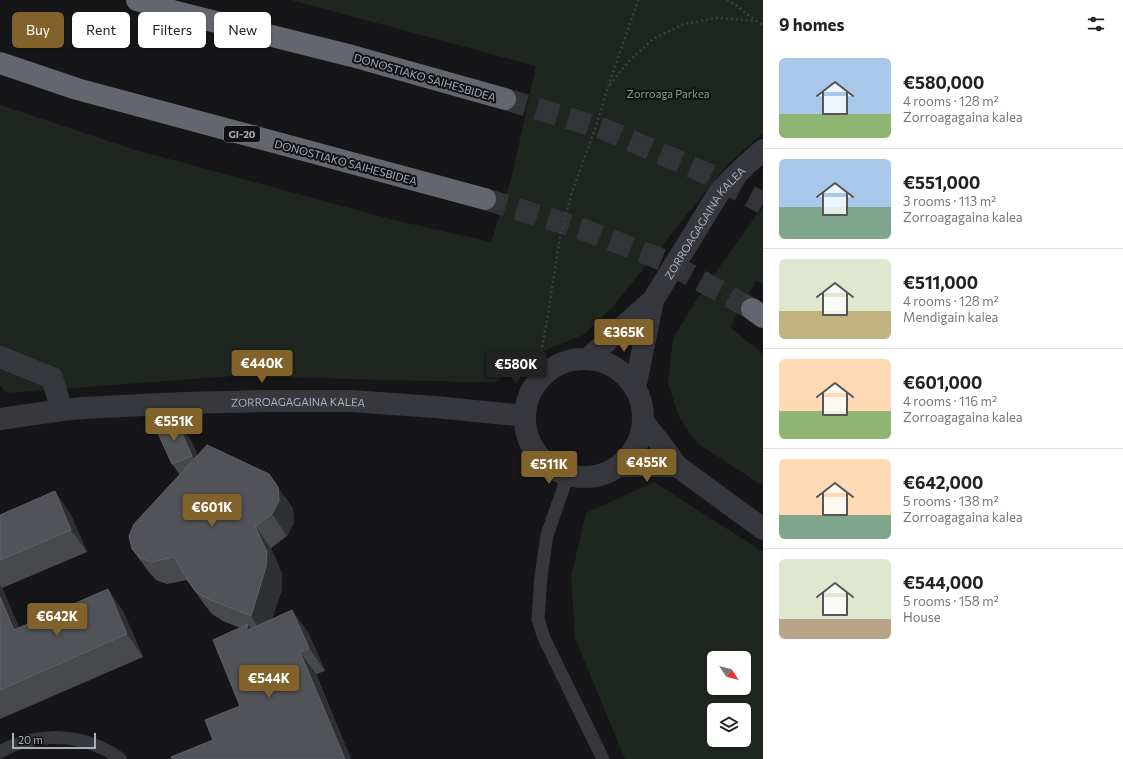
<!DOCTYPE html>
<html lang="en">
<head>
<meta charset="utf-8">
<style>
	:root { --surface:#fff; --page:#f6f6f6; --text:#222; --muted:#767676; --line:#e0e0e0; --accent:#80622a }
	body { margin:0; font-family:Commissioner,sans-serif; background:var(--page); color:var(--text); height:100vh; display:flex; flex-direction:column; font-size:15px; white-space:nowrap }
	* { box-sizing:border-box; margin:0 }
	p { font-size:13px; color:var(--muted) }
	.icon { flex:none; width:22px; height:22px; fill:none; stroke:currentColor; stroke-width:2; stroke-linecap:round; stroke-linejoin:round }
	.map { position:relative; flex:1; overflow:hidden }
	.sheet { display:flex; flex-direction:column; background:var(--surface); width:360px }
	.sheet>* { flex:none }
	.hud { position:absolute; left:12px; top:12px; width:380px; height:36px; display:flex; gap:8px }
	.needle { width:26px; rotate:125deg }
	.tools { position:absolute; left:707px; top:651px; display:grid; gap:8px }
	.tools a { display:grid; place-items:center; width:44px; height:44px; border-radius:6px; background:var(--surface); box-shadow:0 1px 3px #0004; font-size:20px }
	.scale { position:absolute; left:12px; bottom:10px; width:84px; box-sizing:border-box; padding-left:4px; border:2px solid #a8adb8; border-top:0; font-size:11px; line-height:14px; white-space:nowrap; color:#a8adb8; -webkit-text-stroke:3px #111113; paint-order:stroke }
	.price { position:absolute; translate:-50% -34px; padding:0 9px; border-radius:4px; background:var(--accent); color:#fff; font-size:13px; line-height:26px; filter:drop-shadow(0 1px 2px #0008) }
	.price::after { content:''; position:absolute; left:50%; top:24px; width:12px; height:9px; margin-left:-6px; background:inherit; clip-path:polygon(0 0,100% 0,50% 100%) }
	.price.current { background:#222; color:#fff }
	ul { padding:0; list-style:none }
	li { display:flex; align-items:center; gap:12px; height:100px; padding:0 16px }
	li+li { border-top:1px solid var(--line) }
	li span { display:grid; place-items:center; flex:none; width:112px; height:80px; border-radius:6px; color:#555 }
	li>.icon { margin-inline-start:auto }
	span .icon { width:48px; height:48px; fill:#fffc; stroke-width:1 }
	li b { font-size:17px }
	h2 { display:flex; justify-content:space-between; align-items:center; height:48px; padding:0 16px; font-size:17px }
	.pill { padding:0 14px; border-radius:6px; background:var(--surface); box-shadow:0 1px 3px #0004; font-size:14px; line-height:36px }
	.pill.current { background:var(--accent); color:#fff }
	main { display:flex; flex:1; min-height:0 }
	.map>svg:first-child { display:block }
	.green { fill:#1e261f; fill-rule:evenodd }
	.lines { fill:none; stroke-linecap:round; stroke-linejoin:round }
	.highway-tunnel { stroke:#333438; stroke-width:22; stroke-dasharray:22 11; stroke-linecap:butt }
	.path { stroke:#3d3f44; stroke-width:2.5; stroke-dasharray:2 3; stroke-linecap:butt }
	.lane { stroke:#37383d; stroke-width:13 }
	.street { stroke:#37383d; stroke-width:22 }
	.highway { stroke:#63666e; stroke-width:22 }
	.wall { fill:#47494d }
	.shaded-wall { fill:#2f3033 }
	.building { fill:#525359; stroke:#5f6168 }
	.labels { text-anchor:middle; dominant-baseline:central; stroke-width:4; stroke-linejoin:round; paint-order:stroke }
	.shield { fill:#111113; stroke:#7b7e86; stroke-width:1 }
	.shield-label { font-size:10px; font-weight:bold; fill:#a8adb8 }
	.street-label { font-size:11px; fill:#a8adb8; stroke:#111113 }
	.park-label { font-size:11px; fill:#7fa381; stroke:#111113 }
</style>
</head>
<body>
<main>
<div class="map">
<svg width="763" height="759" viewBox="0 0 763 759">
	<rect width="100%" height="100%" fill="#161618"/>
	<g class="green">
		<path d="M 291,0 L 763,0 L 763,133 L 727,165 L 611,309 L 583,335 L 536,354 L 496,382 L 467,382 L 234,376 L 6,393 L 0,385 L 0,105 L 132,149 L 394,220 L 491,242 L 511,180 L 536,66 Z"/>
		<path d="M 763,209 L 763,284 L 756,281 L 730,327 L 763,354 L 763,486 L 697,443 L 679,417 L 668,383 L 673,338 L 697,299 L 755,217 Z"/>
		<path d="M 654,482 L 763,552 L 763,759 L 625,759 L 575,638 L 571,577 L 586,513 ZM 714,658 L 744,658 L 744,688 L 714,688 ZM 714,710 L 744,710 L 744,740 L 714,740 Z"/>
	</g>
	<g class="lines">
		<g class="highway-tunnel">
			<path d="M 505,99 L 604,129 L 708,174 L 763,203"/>
			<path d="M 485,199 L 582,229 L 663,260 L 752,309"/>
		</g>
		<g class="path">
			<path d="M 727,0 L 737,6 L 756,21"/>
			<path d="M 610,85 L 627,63 L 653,39 L 684,24 L 717,18 L 756,21 L 763,25"/>
			<path d="M 540,357 L 547,320 L 560,237 L 571,195 L 596,126 L 608,87 L 638,0"/>
		</g>
		<g class="lane">
			<path d="M 568,475 L 547,535 L 541,576 L 538,619 L 544,638 L 603,759"/>
			<path d="M 0,752 C 31,734 69,733 102,748 C 108,751 115,754 120,759"/>
		</g>
		<g class="street">
			<path d="M 0,357 L 52,378 L 62,410"/>
			<path id="s1" d="M 588,359 L 606,342 L 653,300 L 720,191 L 746,165 L 763,150"/>
			<circle cx="584" cy="418" r="59"/>
			<path d="M 635,388 L 653,300"/>
			<path id="s2" d="M 0,419 L 62,410 L 83,408 L 183,403 L 265,401 L 351,401 L 435,407 L 525,416"/>
			<path d="M 643,422 L 657,439 L 677,466 L 763,529"/>
			<path d="M 619,466 L 677,466"/>
		</g>
		<g class="highway">
			<path d="M 137,0 L 176,12 L 352,56 L 505,99"/>
			<path d="M 0,63 L 77,89 L 485,199"/>
			<path d="M 752,309 L 763,317"/>
		</g>
	</g>
	<g class="wall">
		<path d="M 192,442 L 197,456 L 285,497 L 293,509 L 294,523 L 287,536 L 271,548 L 282,574 L 282,589 L 272,619 L 308,632 L 325,671 L 316,674 L 351,759 L 172,759 L 213,740 L 240,706 L 240,628 L 223,621 L 212,614 L 204,604 L 187,580 L 167,584 L 156,580 L 148,571 L 132,549 L 180,475 L 172,464 Z"/>
		<path d="M 70,513 L 87,552 L 2,588 L 19,628 L 123,611 L 143,657 L 0,719 L 0,515 Z"/>
	</g>
	<g class="shaded-wall">
		<path d="M 176,420 L 192,442 L 207,478 L 192,456 Z"/>
		<path d="M 269,474 L 293,509 L 294,523 L 287,536 L 272,514 Z"/>
		<path d="M 55,491 L 70,513 L 87,552 L 71,530 Z"/>
		<path d="M 255,526 L 271,548 L 282,574 L 282,589 L 266,638 L 251,616 Z"/>
		<path d="M 0,585 L 2,588 L 30,652 L 14,630 L 0,597 Z"/>
		<path d="M 108,589 L 123,611 L 143,657 L 127,634 Z"/>
		<path d="M 292,610 L 308,632 L 325,671 L 309,648 Z"/>
		<path d="M 248,624 L 264,646 L 246,631 Z"/>
		<path d="M 300,652 L 316,674 L 351,759 L 345,759 Z"/>
	</g>
	<g class="building">
		<path d="M 176,420 L 192,456 L 172,464 L 156,429 Z"/>
		<path d="M 207,445 L 269,474 L 278,487 L 279,501 L 272,514 L 255,526 L 267,552 L 266,567 L 251,616 L 208,599 L 196,592 L 188,581 L 174,557 L 152,562 L 140,558 L 132,549 L 129,536 L 134,524 Z"/>
		<path d="M 55,491 L 71,530 L 0,560 L 0,515 Z"/>
		<path d="M 108,589 L 127,634 L 0,690 L 0,597 L 14,630 Z"/>
		<path d="M 292,610 L 309,648 L 300,652 L 345,759 L 172,759 L 171,757 L 213,740 L 205,720 L 240,706 L 213,640 L 248,624 L 246,631 Z"/>
	</g>
	<g class="labels">
		<rect class="shield" x="224" y="126" width="36" height="16" rx="3"/>
		<g class="shield-label">
			<text x="242" y="134">GI-20</text>
		</g>
		<g class="street-label">
			<text transform="translate(425 77) rotate(16)">DONOSTIAKO SAIHESBIDEA</text>
			<text transform="translate(346 162) rotate(15)">DONOSTIAKO SAIHESBIDEA</text>
			<text stroke="none"><textPath href="#s1" startOffset="181">ZORROAGAGAINA KALEA</textPath></text>
			<text stroke="none"><textPath href="#s2" startOffset="299">ZORROAGAGAINA KALEA</textPath></text>
		</g>
		<g class="park-label">
			<text x="668" y="93">Zorroaga Parkea</text>
		</g>
	</g>
</svg>
<div class="tools">
<a><svg class="needle" viewBox="-14 -14 28 28"><path d="M0-13l5 13h-10z" fill="#e53935"/><path d="M0 13l5-13h-10z" fill="#767676"/></svg></a>
<a><svg class="icon" aria-label="layers" viewBox="0 0 24 24"><path d="M12 4l9 5-9 5-9-5zM3 14l9 5 9-5"/></svg></a>
</div>
<div class="scale">20 m</div>
<b class="price" style="left:624px;top:353px">€365K</b>
<b class="price" style="left:262px;top:384px">€440K</b>
<b class="price current" style="left:516px;top:385px">€580K</b>
<b class="price" style="left:174px;top:442px">€551K</b>
<b class="price" style="left:647px;top:483px">€455K</b>
<b class="price" style="left:549px;top:485px">€511K</b>
<b class="price" style="left:212px;top:528px">€601K</b>
<b class="price" style="left:57px;top:637px">€642K</b>
<b class="price" style="left:269px;top:699px">€544K</b>
<div class="hud">
<a class="pill current">Buy</a>
<a class="pill">Rent</a>
<a class="pill">Filters</a>
<a class="pill">New</a>
</div>
</div>
<section class="sheet">
<h2>9 homes<svg class="icon" aria-label="filters" viewBox="0 0 24 24"><path d="M4 7h16M4 17h16"/><circle cx="9" cy="7" r="2"/><circle cx="15" cy="17" r="2"/></svg></h2>
<ul>
<li><span style="background:linear-gradient(#a9c7e8 70%,#8fb573 0)"><svg class="icon" aria-label="home" viewBox="0 0 24 24"><path d="M3 11l9-7 9 7M6 9v11h12V9"/></svg></span><div><b>€580,000</b><p>4 rooms · 128 m²</p><p>Zorroagagaina kalea</p></div></li>
<li><span style="background:linear-gradient(#a9c7e8 60%,#7fa58c 0)"><svg class="icon" aria-label="home" viewBox="0 0 24 24"><path d="M3 11l9-7 9 7M6 9v11h12V9"/></svg></span><div><b>€551,000</b><p>3 rooms · 113 m²</p><p>Zorroagagaina kalea</p></div></li>
<li><span style="background:linear-gradient(#dfe7d0 65%,#c2b280 0)"><svg class="icon" aria-label="home" viewBox="0 0 24 24"><path d="M3 11l9-7 9 7M6 9v11h12V9"/></svg></span><div><b>€511,000</b><p>4 rooms · 128 m²</p><p>Mendigain kalea</p></div></li>
<li><span style="background:linear-gradient(#ffd9b3 65%,#8fb573 0)"><svg class="icon" aria-label="home" viewBox="0 0 24 24"><path d="M3 11l9-7 9 7M6 9v11h12V9"/></svg></span><div><b>€601,000</b><p>4 rooms · 116 m²</p><p>Zorroagagaina kalea</p></div></li>
<li><span style="background:linear-gradient(#ffd9b3 70%,#7fa58c 0)"><svg class="icon" aria-label="home" viewBox="0 0 24 24"><path d="M3 11l9-7 9 7M6 9v11h12V9"/></svg></span><div><b>€642,000</b><p>5 rooms · 138 m²</p><p>Zorroagagaina kalea</p></div></li>
<li><span style="background:linear-gradient(#dfe7d0 75%,#b9a48a 0)"><svg class="icon" aria-label="home" viewBox="0 0 24 24"><path d="M3 11l9-7 9 7M6 9v11h12V9"/></svg></span><div><b>€544,000</b><p>5 rooms · 158 m²</p><p>House</p></div></li>
</ul>
</section>
</main>
</body>
</html>
